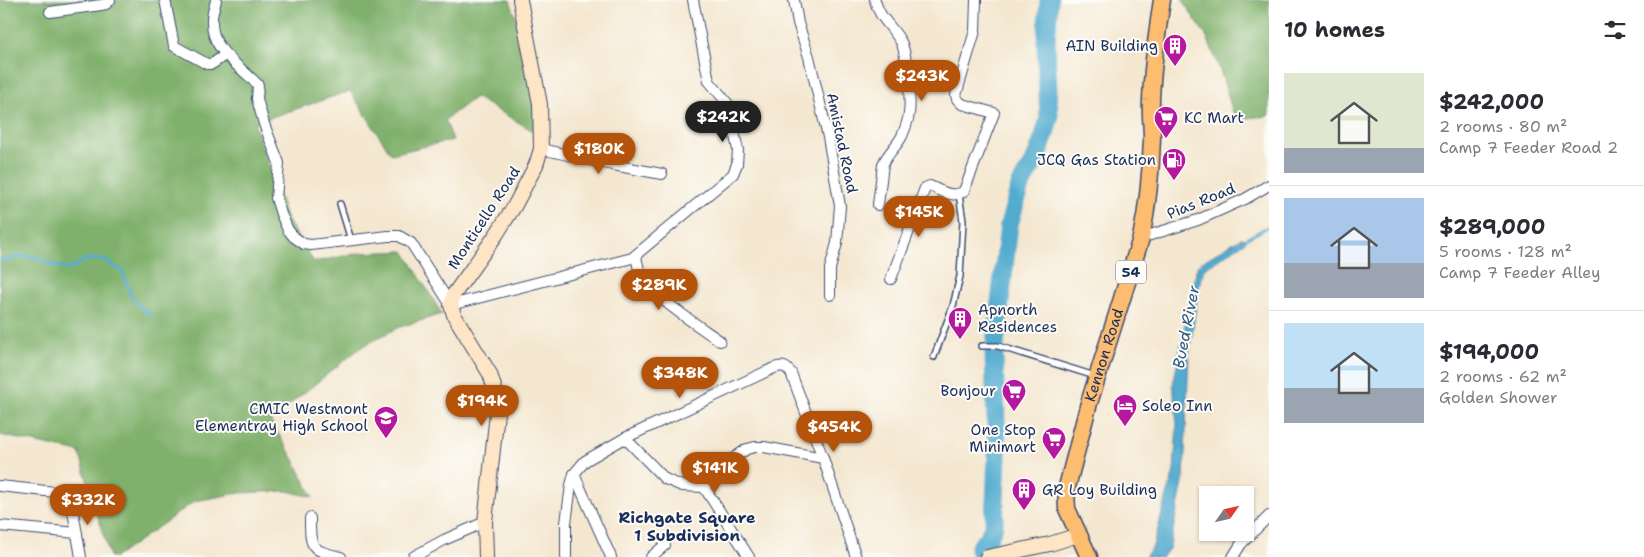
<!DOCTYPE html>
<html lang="en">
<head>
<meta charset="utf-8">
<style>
	:root { --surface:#fff; --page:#f7f7f7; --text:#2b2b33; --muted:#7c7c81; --line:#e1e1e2; --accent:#b45309 }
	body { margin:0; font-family:"Shantell Sans",sans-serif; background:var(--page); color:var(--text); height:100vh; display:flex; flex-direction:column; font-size:19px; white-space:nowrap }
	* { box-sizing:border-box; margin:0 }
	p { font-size:16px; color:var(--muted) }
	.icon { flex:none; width:28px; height:28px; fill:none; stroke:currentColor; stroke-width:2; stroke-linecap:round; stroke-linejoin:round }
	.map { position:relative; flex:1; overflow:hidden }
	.panel { display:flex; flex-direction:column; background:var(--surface); width:375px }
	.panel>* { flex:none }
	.needle { width:32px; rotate:56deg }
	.tools { position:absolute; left:1199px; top:486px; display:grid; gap:10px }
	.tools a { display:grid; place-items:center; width:55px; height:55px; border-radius:0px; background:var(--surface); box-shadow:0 1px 4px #0004; font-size:25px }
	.price { position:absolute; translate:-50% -42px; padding:0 11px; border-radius:18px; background:var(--accent); color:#fff; font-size:16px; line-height:32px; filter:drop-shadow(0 1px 2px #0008) }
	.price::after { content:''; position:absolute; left:50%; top:30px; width:15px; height:11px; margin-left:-8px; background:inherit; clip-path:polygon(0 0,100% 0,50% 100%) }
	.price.on { background:#222; color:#fff }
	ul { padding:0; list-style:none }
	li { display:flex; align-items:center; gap:15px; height:125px; padding:0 15px }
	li+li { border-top:1px solid var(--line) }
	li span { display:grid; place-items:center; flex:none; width:140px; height:100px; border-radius:0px; color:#555 }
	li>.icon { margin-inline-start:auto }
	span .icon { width:60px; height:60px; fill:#fffc; stroke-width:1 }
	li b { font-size:21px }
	h2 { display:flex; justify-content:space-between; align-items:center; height:60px; padding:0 15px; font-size:21px }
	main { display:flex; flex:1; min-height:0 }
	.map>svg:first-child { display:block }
	.forest { fill:#80b16c; stroke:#4e7065 }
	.water { fill:#52acd0; stroke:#366e97 }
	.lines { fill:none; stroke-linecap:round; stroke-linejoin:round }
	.stream { stroke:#52acd0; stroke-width:3 }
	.river { stroke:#52acd0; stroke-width:19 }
	.service-casing { stroke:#3c4b6f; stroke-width:8 }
	.minor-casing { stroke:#3c4b6f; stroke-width:12 }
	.secondary-casing { stroke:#3c4b6f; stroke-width:16 }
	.trunk-casing { stroke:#3c4b6f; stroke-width:19 }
	.service { stroke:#fff; stroke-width:5 }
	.minor { stroke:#fff; stroke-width:10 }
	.secondary { stroke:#fee5c5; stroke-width:14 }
	.trunk { stroke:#fcbd6f; stroke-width:16 }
	.labels { text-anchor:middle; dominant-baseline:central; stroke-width:4; stroke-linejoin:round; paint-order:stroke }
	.shield { fill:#fdfcf7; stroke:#5f6c8c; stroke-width:1 }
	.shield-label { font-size:14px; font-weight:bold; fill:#1b2f5e }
	.poi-label { font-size:15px; fill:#1b2f5e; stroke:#fdfcf7; text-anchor:end }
	.street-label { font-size:15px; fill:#1b2f5e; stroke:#fdfcf7 }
	.water-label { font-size:16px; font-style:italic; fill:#2e5b86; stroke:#fdfcf7 }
	.neighbourhood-label { font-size:16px; font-weight:bold; fill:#1b2f5e; stroke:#fdfcf7 }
</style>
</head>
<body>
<main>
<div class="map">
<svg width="1269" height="557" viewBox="0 0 1269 557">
	<rect width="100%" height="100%" fill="#fdfcf7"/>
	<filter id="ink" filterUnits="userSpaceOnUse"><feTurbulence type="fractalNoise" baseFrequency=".02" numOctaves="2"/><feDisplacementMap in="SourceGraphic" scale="10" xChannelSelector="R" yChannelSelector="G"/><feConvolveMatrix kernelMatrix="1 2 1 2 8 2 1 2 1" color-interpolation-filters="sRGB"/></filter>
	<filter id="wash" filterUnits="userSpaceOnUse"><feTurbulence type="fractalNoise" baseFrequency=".0096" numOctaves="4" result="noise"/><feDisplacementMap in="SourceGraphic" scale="20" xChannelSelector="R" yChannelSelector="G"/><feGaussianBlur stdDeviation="1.12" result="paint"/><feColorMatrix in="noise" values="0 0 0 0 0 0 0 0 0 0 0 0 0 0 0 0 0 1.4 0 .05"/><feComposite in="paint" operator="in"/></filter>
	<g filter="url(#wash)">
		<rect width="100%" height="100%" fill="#f4e7d0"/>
		<g class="forest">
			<path d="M 0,0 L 510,0 L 523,40 L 540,135 L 475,97 L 445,120 L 453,140 L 391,154 L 350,91 L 254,123 L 287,219 L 314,262 L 360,253 L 404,251 L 442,314 L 397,328 L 360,348 L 270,420 L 293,458 L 313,497 L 287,491 L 238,493 L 195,501 L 116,557 L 110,557 L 79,452 L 0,435 Z"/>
			<path d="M 1182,0 L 1269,0 L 1269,116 L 1235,119 L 1221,73 L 1207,37 Z"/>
		</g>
		<path class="water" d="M 1241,238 L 1246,239 L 1245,242 L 1204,269 L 1199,286 L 1189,355 L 1184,478 L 1169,549 L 1162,557 L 1145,557 L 1153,546 L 1174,471 L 1177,424 L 1173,384 L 1197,267 L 1202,262 Z"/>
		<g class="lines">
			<g class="stream">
				<path d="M 1246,239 L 1269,226"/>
				<path d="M 0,261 L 24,256 L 33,257 L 56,266 L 70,269 L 87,259 L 104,260 L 122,271 L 132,298 L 150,316"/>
			</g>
			<path class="river" d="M 979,549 L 989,536 L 994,525 L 997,456 L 994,354 L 1009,225 L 1020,186 L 1036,158 L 1044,137 L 1049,118 L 1046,43 L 1049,0"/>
		</g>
	</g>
	<g filter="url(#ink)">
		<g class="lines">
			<defs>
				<g id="service">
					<path d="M 340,204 L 351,240"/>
					<path d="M 982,346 L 998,346 L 1095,376"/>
					<path d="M 934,357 L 953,306 L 960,276 L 963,221 L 959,194"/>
				</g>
				<g id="minor">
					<path d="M 165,0 L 174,46 L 207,64 L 212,64 L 225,55"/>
					<path d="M 216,0 C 215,6 212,13 212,19 C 210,51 240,65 258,85 L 257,99 L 264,124 L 279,163 L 276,198 L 281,214 L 288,230 L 294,237 L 304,244 L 311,245 L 388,236 L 399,236 L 411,243 L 451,305 L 632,258 L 733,174 L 737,164 L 738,150 L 728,104 L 709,81 L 693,0"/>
					<path d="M 794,0 L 798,23 L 809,57 L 828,137 L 840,206 L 837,243 L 830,269 L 830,295"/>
					<path d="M 875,0 C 878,17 893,27 901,42 C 907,54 911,100 909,114 C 908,121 905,129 902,136 C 897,146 887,154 883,164 L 878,205"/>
					<path d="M 50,12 L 101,5 L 106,4 L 110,0"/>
					<path d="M 541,149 L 613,165 L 662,174"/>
					<path d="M 1141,238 L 1198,220 L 1245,199 L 1269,185"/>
					<path d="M 636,255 C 637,264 639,271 643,278 C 656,299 699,326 720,341"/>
					<path d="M 891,279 L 925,188 L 930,186 C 941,191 953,199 964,191 L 994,113 L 962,104 L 957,99 L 956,95 L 975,31 L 976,0"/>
					<path d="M 625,438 L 665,479 L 682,486 L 704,487 L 715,478 L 731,460 L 747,449 L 755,447 L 764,447 L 823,458"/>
					<path d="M 574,474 L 611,557"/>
					<path d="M 0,486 L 64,493 L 69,496 L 71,500 L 81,557"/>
					<path d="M 704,487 L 749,557"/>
					<path d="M 310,518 C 310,549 311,550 341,557"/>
					<path d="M 0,526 L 77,533"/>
					<path d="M 413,557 L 444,540 L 485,522"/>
					<path d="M 566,557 L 566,523 L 571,485 L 574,474 L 585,461 L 625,438 L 774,368 C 782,365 786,366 791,373 L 823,458 L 856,557"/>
					<path d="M 651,557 L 665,545"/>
					<path d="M 1233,557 L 1241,544 L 1269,516"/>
				</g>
				<g id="secondary">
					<path d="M 486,557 L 485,522 L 497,413 L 496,393 L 490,374 L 454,315 L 451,305 L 454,294 L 496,235 L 515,205 L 536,165 L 541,149 L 540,104 L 520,0"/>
					<path d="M 987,557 L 1050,544 L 1078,535"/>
				</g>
				<g id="trunk">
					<path id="s1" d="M 1089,557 L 1067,509 L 1066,491 L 1089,403 L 1141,238 C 1148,205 1151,172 1152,138 C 1152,126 1150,113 1151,100 C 1152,66 1157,33 1162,0"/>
				</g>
			</defs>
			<use href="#service" class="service-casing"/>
			<use href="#minor" class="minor-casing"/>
			<use href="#secondary" class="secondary-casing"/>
			<use href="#trunk" class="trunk-casing"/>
			<use href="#service" class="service"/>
			<use href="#minor" class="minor"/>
			<use href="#secondary" class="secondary"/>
			<use href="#trunk" class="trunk"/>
		</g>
	</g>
	<defs>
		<symbol id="building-pin" viewBox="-11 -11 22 30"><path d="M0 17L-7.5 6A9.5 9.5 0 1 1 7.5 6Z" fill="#b5179e" stroke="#fdfcf7"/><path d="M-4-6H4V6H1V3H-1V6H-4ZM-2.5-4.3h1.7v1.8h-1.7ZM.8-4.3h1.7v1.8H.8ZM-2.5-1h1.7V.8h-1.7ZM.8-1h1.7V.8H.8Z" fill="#fff"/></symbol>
		<symbol id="supermarket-pin" viewBox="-11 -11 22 30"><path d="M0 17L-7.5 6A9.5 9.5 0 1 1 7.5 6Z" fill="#b5179e" stroke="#fdfcf7"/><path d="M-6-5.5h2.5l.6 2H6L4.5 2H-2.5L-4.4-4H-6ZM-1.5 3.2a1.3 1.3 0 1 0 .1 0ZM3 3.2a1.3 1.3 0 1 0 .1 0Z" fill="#fff"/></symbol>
		<symbol id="fuel-pin" viewBox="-11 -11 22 30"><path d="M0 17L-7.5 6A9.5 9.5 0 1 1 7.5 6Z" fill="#b5179e" stroke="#fdfcf7"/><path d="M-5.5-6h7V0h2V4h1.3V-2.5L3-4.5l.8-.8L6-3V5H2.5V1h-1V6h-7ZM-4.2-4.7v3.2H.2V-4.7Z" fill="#fff"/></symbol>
		<symbol id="hotel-pin" viewBox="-11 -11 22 30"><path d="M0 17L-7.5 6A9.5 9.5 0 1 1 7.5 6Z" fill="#b5179e" stroke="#fdfcf7"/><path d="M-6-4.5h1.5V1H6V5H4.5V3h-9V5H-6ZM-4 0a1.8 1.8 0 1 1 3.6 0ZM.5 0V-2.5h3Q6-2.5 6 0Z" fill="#fff"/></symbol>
		<symbol id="school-pin" viewBox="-11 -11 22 30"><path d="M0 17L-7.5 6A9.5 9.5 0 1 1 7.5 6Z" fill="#b5179e" stroke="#fdfcf7"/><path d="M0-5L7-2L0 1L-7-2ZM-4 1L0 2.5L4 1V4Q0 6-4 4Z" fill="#fff"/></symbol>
	</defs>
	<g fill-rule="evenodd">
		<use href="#building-pin" x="1161" y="32" width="28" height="38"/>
		<use href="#supermarket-pin" x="1152" y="104" width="28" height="38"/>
		<use href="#fuel-pin" x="1160" y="146" width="28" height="38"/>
		<use href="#building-pin" x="946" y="305" width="28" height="38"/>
		<use href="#supermarket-pin" x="1000" y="377" width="28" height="38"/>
		<use href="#hotel-pin" x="1111" y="392" width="28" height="38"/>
		<use href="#school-pin" x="372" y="404" width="28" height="38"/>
		<use href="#supermarket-pin" x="1040" y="425" width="28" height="38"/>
		<use href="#building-pin" x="1010" y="476" width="28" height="38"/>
	</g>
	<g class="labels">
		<rect class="shield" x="1116" y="260.5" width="30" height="23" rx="4"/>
		<g class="shield-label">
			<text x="1131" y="272">54</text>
		</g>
		<g class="poi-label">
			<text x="1158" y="46">AIN Building</text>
			<text x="1184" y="118" text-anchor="start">KC Mart</text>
			<text x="1156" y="160">JCQ Gas Station</text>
			<text x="978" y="310" text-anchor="start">Apnorth<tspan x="978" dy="17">Residences</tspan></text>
			<text x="996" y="391">Bonjour</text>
			<text x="1142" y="406" text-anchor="start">Soleo Inn</text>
			<text x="368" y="409">CMIC Westmont<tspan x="368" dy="17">Elementray High School</tspan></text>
			<text x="1036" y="430">One Stop<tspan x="1036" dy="17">Minimart</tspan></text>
			<text x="1042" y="490" text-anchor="start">GR Loy Building</text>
		</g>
		<g class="street-label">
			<text transform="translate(842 143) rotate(78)">Amistad Road</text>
			<text transform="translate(1201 201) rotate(-22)">Pias Road</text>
			<text transform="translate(484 218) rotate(-57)">Monticello Road</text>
			<text stroke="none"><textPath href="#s1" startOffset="212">Kennon Road</textPath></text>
		</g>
		<g class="water-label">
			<text transform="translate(1186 327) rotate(-79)">Bued River</text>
		</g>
		<g class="neighbourhood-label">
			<text x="687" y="517">Richgate Square<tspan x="687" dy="18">1 Subdivision</tspan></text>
		</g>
	</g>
</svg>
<div class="tools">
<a><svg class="needle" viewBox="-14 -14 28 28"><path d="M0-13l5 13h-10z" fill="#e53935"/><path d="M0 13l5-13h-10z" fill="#7c7c81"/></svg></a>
</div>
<b class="price" style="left:922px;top:102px">$243K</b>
<b class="price on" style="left:723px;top:143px">$242K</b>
<b class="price" style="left:599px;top:175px">$180K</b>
<b class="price" style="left:919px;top:238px">$145K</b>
<b class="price" style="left:659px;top:311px">$289K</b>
<b class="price" style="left:680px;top:399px">$348K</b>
<b class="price" style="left:482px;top:427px">$194K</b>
<b class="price" style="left:834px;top:453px">$454K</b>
<b class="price" style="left:715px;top:494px">$141K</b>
<b class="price" style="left:88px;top:526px">$332K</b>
</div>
<section class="panel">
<h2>10 homes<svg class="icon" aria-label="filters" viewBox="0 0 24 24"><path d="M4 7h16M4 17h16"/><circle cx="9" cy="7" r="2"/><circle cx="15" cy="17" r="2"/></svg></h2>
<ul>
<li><span style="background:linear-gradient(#dfe7d0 75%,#9aa5b1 0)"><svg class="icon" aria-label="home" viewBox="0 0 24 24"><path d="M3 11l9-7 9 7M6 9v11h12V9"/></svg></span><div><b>$242,000</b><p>2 rooms · 80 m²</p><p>Camp 7 Feeder Road 2</p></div></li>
<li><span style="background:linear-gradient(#a9c7e8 65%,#9aa5b1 0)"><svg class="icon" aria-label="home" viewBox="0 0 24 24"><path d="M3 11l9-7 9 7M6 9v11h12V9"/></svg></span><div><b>$289,000</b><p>5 rooms · 128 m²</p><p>Camp 7 Feeder Alley</p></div></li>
<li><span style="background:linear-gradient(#bfe0f5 65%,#9aa5b1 0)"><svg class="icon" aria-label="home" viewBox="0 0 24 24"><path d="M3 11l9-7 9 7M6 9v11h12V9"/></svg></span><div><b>$194,000</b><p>2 rooms · 62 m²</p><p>Golden Shower</p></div></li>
</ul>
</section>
</main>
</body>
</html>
